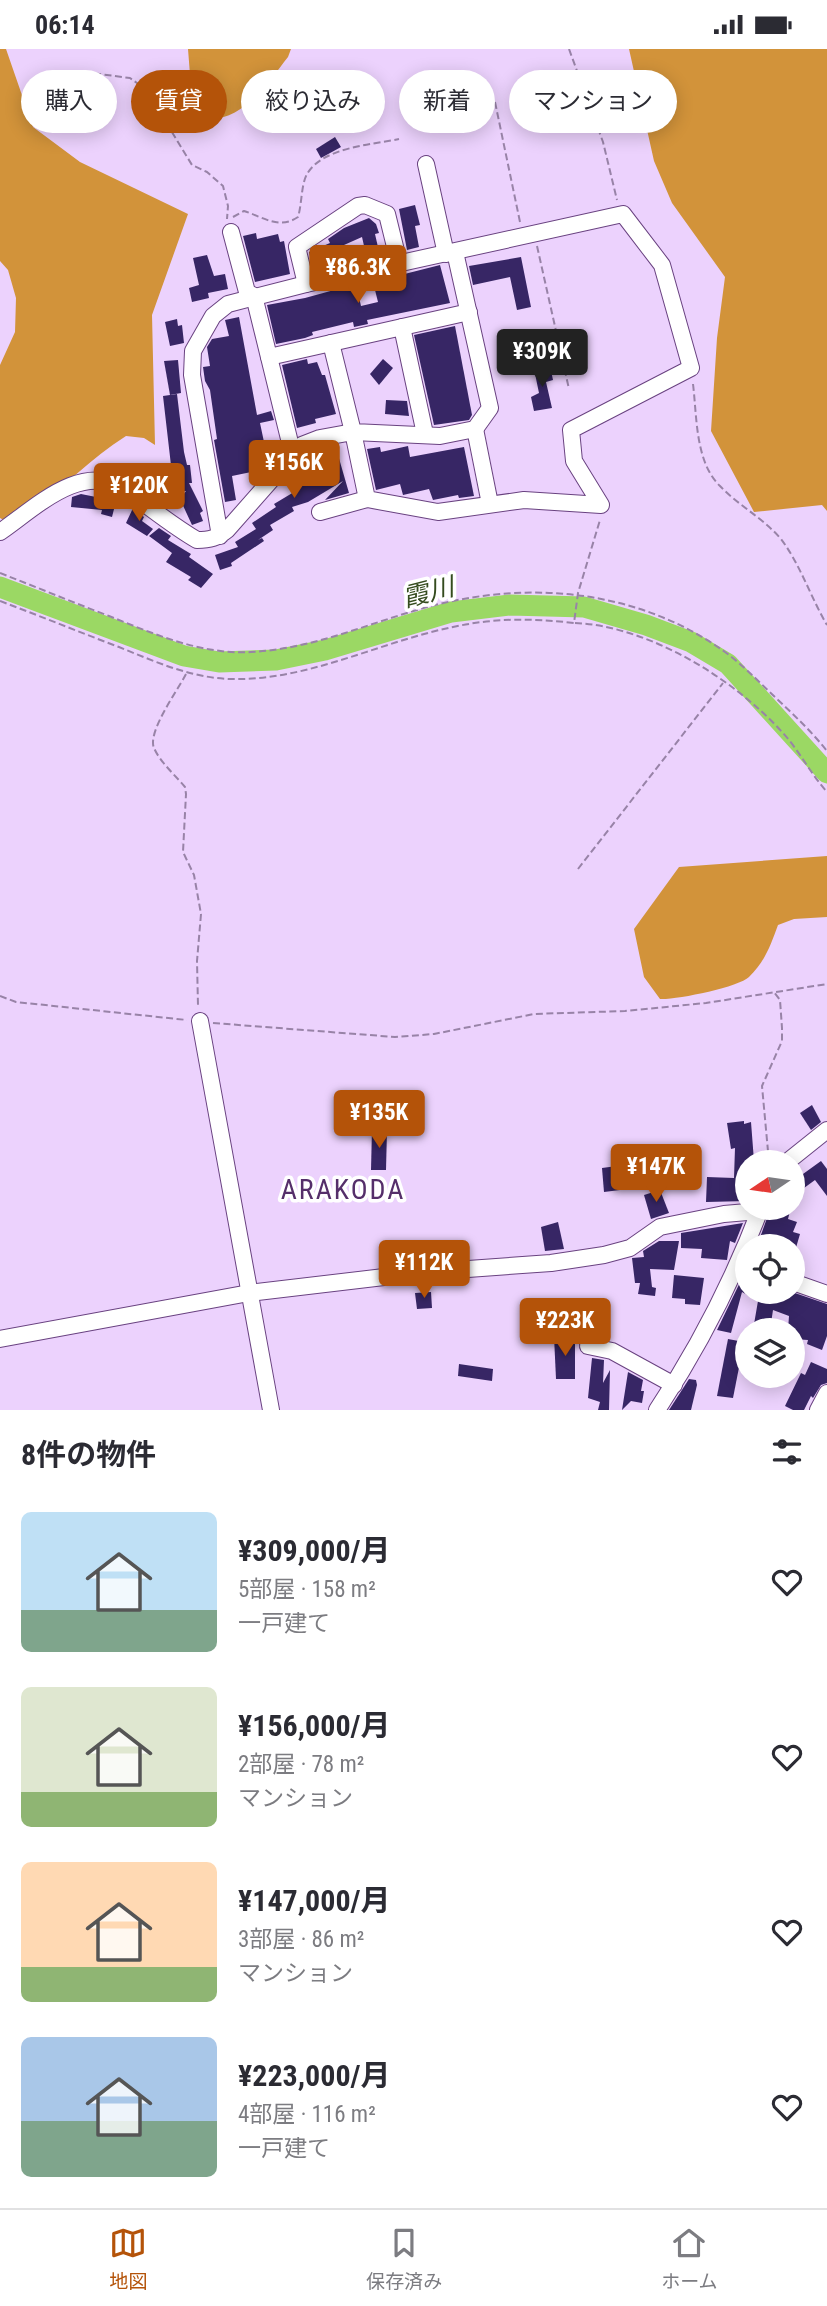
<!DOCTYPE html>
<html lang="ja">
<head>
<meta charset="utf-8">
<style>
	:root { --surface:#fff; --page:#f2f2f3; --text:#2b2b33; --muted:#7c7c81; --line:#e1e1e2; --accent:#b45309 }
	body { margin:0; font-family:"Roboto Condensed","Noto Sans JP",sans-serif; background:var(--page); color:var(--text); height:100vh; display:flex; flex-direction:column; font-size:26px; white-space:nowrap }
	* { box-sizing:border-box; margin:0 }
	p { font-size:23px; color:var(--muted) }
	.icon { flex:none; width:38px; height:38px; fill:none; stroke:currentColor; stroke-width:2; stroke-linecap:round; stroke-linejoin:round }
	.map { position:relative; height:1361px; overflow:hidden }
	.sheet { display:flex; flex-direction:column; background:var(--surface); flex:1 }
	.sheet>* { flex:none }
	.banner { position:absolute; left:21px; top:21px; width:786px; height:63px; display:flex; gap:14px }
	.needle { width:46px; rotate:257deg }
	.fabs { position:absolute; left:735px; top:1101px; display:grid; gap:14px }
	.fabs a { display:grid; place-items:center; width:70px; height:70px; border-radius:50%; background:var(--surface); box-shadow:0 4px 18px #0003; font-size:35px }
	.price { position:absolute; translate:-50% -60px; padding:0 16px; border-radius:7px; background:var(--accent); color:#fff; font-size:23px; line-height:46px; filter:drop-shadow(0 2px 4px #0008) }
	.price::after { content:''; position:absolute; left:50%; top:42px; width:21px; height:16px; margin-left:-10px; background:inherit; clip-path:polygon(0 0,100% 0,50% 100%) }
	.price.active { background:#222; color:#fff }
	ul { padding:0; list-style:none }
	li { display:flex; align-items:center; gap:21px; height:175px; padding:0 21px }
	li span { display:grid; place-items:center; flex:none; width:196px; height:140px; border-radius:10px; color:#555 }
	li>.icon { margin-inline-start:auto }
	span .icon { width:84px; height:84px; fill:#fffc; stroke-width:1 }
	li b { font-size:30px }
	h2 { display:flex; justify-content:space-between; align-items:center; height:84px; padding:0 21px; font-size:30px }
	.tag { padding:0 24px; border-radius:32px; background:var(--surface); box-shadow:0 4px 18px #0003; font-size:24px; line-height:63px }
	.tag.active { background:var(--accent); color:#fff }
	.status { display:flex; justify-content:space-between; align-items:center; height:49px; padding:0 35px; background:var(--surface); direction:ltr }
	.status svg { height:19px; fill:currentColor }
	.tab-bar { display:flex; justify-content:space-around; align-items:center; height:98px; border-top:2px solid var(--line); background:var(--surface); font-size:19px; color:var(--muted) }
	.tab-bar a { display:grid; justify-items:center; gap:4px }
	.tab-bar .active { color:var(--accent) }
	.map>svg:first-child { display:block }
	.forest { fill:#d2933a }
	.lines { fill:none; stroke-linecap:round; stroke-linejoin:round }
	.river { stroke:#9bd864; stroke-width:21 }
	.building { fill:#372665 }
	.minor-casing { stroke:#694280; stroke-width:18 }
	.path { stroke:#9883a7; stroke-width:2; stroke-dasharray:7 3.5; stroke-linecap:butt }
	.minor { stroke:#fff; stroke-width:16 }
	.labels { text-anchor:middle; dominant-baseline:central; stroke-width:7; stroke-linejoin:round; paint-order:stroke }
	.water-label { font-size:26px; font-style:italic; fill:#354c1f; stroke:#fff }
	.quarter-label { font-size:28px; letter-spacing:2px; fill:#552e6a; stroke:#fff }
</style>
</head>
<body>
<div class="status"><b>06:14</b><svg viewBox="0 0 49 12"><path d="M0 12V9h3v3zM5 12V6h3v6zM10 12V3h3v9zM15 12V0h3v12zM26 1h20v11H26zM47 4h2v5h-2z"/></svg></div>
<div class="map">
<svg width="827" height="1361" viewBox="0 0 827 1361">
	<rect width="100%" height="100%" fill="#ecd2fd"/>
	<g class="forest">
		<path d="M 0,0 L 6,0 L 33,78 L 80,113 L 188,165 L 152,266 L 155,396 L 144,389 L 126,387 C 84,413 53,452 9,474 L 0,469 L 0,316 L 15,283 L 16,249 L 8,221 L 0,212 Z"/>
		<path d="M 188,0 L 291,0 L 288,8 C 266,36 238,80 196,68 L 192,51 Z"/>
		<path d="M 629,0 L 827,0 L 827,462 L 822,456 L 754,463 L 711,382 L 717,289 L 725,228 L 672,154 L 654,112 Z"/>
		<path d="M 827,807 L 827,868 L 794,870 L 778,876 C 771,895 765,913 749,928 C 739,938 676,951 660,950 L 644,928 L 634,880 L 679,818 Z"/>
	</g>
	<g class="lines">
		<path class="river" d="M 0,538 L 184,607 L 219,613 L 276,611 L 325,601 L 451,563 L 510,556 L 584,558 L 646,576 L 691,593 L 728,615 L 827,724"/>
	</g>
	<g class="building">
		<path d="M 335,88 L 341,98 L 321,109 L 316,100 Z"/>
		<path d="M 415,156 L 420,176 L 415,177 L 419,198 L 407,201 L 399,160 Z"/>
		<path d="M 369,169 L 376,175 L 379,184 L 375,185 L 380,207 L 367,210 L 362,188 L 344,196 L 348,215 L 334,218 L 333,212 L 312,216 L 309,203 L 330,194 L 328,190 L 344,179 Z"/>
		<path d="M 256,184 L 257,190 L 278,185 L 280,193 L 284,192 L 290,225 L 255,233 L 243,187 Z"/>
		<path d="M 207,206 L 214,227 L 225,225 L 228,240 L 208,244 L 209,249 L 192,253 L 189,239 L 199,236 L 193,209 Z"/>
		<path d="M 521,208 L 531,258 L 517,261 L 510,228 L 473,236 L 469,217 Z"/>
		<path d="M 440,216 L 450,254 L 367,271 L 368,275 L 354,278 L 353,273 L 312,283 L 313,286 L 305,289 L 276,295 L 267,256 L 305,249 L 356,235 L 361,257 L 378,253 L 373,233 Z"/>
		<path d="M 239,268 L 257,366 L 271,362 L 274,371 L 260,374 L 268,412 L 263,413 L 265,420 L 232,427 L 236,451 L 225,453 L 214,391 L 217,390 L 210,341 L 205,332 L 203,318 L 210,317 L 207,298 L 212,290 L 229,287 L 225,271 Z"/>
		<path d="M 177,270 L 178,277 L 182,276 L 184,294 L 170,297 L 165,273 Z"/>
		<path d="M 455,277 L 472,366 L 469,371 L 434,376 L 414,286 Z"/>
		<path d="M 519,285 L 525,314 L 506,318 L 498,289 Z"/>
		<path d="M 307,310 L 308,315 L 317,313 L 322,326 L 325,326 L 336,365 L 315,370 L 316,374 L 297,379 L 282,316 Z"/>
		<path d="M 383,310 L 393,319 L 379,336 L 370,325 Z"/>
		<path d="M 178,311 L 181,344 L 170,346 L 164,312 Z"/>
		<path d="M 550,317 L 553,331 L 546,333 L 552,359 L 534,362 L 531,348 L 539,344 L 534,320 Z"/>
		<path d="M 177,345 L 184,403 L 187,416 L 190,416 L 192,434 L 189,434 L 203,462 L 200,464 L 203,472 L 192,476 L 180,450 L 186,442 L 149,443 L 149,424 L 172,425 L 163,347 Z"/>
		<path d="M 386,351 L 407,352 L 409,367 L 385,365 Z"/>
		<path d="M 408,397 L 410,408 L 464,398 L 474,447 L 459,449 L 458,446 L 433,451 L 429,440 L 403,446 L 400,435 L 376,441 L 367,400 L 380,398 L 381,403 Z"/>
		<path d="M 331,398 L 336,399 L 349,444 L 325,451 L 343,432 L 308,453 L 292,458 L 294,462 L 270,476 L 273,481 L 258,491 L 262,489 L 264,492 L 231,514 L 232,517 L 220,521 L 215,506 L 238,498 L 235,493 L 256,480 L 252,474 L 276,458 L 274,455 L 299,440 L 294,421 L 296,419 L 312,414 L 309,404 Z"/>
		<path d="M 81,445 L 116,452 L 112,468 L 101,465 L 102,461 L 71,458 L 72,448 Z"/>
		<path d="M 133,459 L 144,468 L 142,472 L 153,480 L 147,487 L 126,474 Z"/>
		<path d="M 159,479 L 171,487 L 168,491 L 191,505 L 189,508 L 213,525 L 201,539 L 188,531 L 191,528 L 166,513 L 172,504 L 149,487 Z"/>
		<path d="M 812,1056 L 821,1073 L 811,1081 L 800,1064 Z"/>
		<path d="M 744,1072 L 744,1075 L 751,1073 L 754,1112 L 747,1113 L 747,1152 L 706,1153 L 707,1128 L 734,1129 L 735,1099 L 731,1100 L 727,1074 Z"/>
		<path d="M 372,1080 L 387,1081 L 386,1121 L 371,1121 Z"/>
		<path d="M 821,1112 L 827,1120 L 827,1147 L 815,1131 L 793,1147 L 793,1122 L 798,1118 L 803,1125 Z"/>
		<path d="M 617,1117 L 620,1141 L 604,1143 L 602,1119 Z"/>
		<path d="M 660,1141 L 669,1164 L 651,1170 L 644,1146 Z"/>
		<path d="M 771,1158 L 791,1158 L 788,1170 L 797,1173 L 793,1183 L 800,1185 L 795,1202 L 793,1197 L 778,1195 L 757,1197 Z"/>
		<path d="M 558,1173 L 564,1200 L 545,1202 L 541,1178 Z"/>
		<path d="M 743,1174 L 735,1194 L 730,1192 L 727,1211 L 701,1209 L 702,1200 L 681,1199 L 681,1184 Z"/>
		<path d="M 659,1192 L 679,1192 L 674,1221 L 650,1220 L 652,1238 L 656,1239 L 655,1247 L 638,1245 L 640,1234 L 635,1234 L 632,1209 L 644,1208 L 643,1202 Z"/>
		<path d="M 747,1219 L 747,1242 L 769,1242 L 779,1247 L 781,1242 L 789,1242 L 827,1255 L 827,1287 L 822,1301 L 807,1295 L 808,1291 L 793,1290 L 793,1281 L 788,1281 L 789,1267 L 773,1261 L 770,1281 L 753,1281 L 758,1252 L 742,1243 L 731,1284 L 717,1281 Z"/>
		<path d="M 674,1226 L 704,1229 L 700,1256 L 685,1255 L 685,1250 L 672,1249 Z"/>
		<path d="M 431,1243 L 432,1259 L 417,1260 L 415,1244 Z"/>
		<path d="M 554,1287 L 575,1289 L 575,1330 L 556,1330 Z"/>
		<path d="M 728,1290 L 744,1293 L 733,1349 L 717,1347 Z"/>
		<path d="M 592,1309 L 604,1311 L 603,1334 L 610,1321 L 609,1361 L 598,1361 L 600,1353 L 588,1349 Z"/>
		<path d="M 811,1313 L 827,1320 L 827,1334 L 821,1336 L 813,1349 L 811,1347 L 804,1361 L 793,1361 L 785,1357 L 801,1324 L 805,1326 Z"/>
		<path d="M 459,1315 L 493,1320 L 492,1332 L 458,1327 Z"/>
		<path d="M 628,1323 L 643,1331 L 641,1342 L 644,1342 L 642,1354 L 631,1352 L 622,1361 Z"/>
		<path d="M 689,1330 L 696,1331 L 697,1336 L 691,1361 L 669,1361 Z"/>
	</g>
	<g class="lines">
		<defs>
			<g id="minor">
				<path d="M 426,115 L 446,205"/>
				<path d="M 231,183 L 247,243 L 254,247 L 293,406"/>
				<path d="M 306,235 L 297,198 L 358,157 L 365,156 L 387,165 L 399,214"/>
				<path d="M 402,278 L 425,385"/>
				<path d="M 331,294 L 353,383 L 440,387 L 475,380 L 490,359 L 455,203"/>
				<path d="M 269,308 L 469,263"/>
				<path d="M 475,380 L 490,455"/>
				<path d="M 320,463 L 367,450"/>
				<path d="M 0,483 C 34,460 82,411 125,441 C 149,457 171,476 197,491 C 210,491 217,489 227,481 L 302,396 L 320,389 L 353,383 L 367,450 L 438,463 L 524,451 L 601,456 L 574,412 L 571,381 L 691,319 L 662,216 L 623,165 L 306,235 L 228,255 L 213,267 L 193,302 L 192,326 L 220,487"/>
				<path d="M 200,972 L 271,1361"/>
				<path d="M 787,1113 L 827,1081"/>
				<path d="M 793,1233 L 827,1245"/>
				<path d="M 0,1290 L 249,1244 L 426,1223 L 551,1214 L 604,1206 L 630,1199 L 660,1178 L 724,1165 L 759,1162"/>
				<path d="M 588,1297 L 612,1302 L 674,1336"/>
				<path d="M 657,1361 C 699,1298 734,1229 761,1158"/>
				<path d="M 818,1361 L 827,1344"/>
			</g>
		</defs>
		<use href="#minor" class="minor-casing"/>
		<g class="path">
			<path d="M 569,0 L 603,93 L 617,151"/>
			<path d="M 76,34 L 92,24 L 130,29 L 137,34 L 164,70 L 192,116 L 207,123 L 223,137 L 228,157 L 227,170"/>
			<path d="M 495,53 L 520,173"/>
			<path d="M 233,168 L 244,162 C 263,168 279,181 298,168 C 302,155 301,136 307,125 C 323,98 371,96 399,90"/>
			<path d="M 537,197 L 569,340"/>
			<path d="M 693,335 C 697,367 695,413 720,437 C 739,457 763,469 781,490 C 800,515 811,549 827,576"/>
			<path d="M 0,524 C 36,538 72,553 109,567 C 154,585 202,606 251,603 C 314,600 371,573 431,557 C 531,531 639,541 725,603 C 743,616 759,633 776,649 C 794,666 812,683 827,702"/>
			<path d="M 0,552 C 40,567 79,583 119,598 C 156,613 191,629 231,630 C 308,632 379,593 453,578 C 494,569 532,569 574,574 L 578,544 L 600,471"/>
			<path d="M 575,574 C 648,577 733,629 782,683 C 799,701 810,724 827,743"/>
			<path d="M 186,625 C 178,641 147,683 154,699 C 160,713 175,726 185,738 L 186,745 L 183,803 L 194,826 L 201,865 L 197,912 L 198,957"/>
			<path d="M 578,820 L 723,634"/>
			<path d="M 0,947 L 16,953 L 187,971"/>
			<path d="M 213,974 L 395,988 L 434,985 L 534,965 L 625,962 L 706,954 L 827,935"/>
			<path d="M 769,1113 L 762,1037 L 782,992 L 782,979 L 780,951 L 774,943"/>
		</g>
		<use href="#minor" class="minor"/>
	</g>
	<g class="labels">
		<g class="water-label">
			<text transform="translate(428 543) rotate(-14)">霞川</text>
		</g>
		<g class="quarter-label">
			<text x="343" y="1140">ARAKODA</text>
		</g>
	</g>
</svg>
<div class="fabs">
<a><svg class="needle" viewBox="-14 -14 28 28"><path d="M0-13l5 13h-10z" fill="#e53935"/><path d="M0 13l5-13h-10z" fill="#7c7c81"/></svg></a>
<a><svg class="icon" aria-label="locate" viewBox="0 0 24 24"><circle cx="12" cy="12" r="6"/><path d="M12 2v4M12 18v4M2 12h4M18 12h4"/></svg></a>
<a><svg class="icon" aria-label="layers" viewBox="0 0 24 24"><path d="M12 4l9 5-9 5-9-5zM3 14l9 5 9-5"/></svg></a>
</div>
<b class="price" style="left:358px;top:256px">¥86.3K</b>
<b class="price active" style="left:542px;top:340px">¥309K</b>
<b class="price" style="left:294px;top:451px">¥156K</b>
<b class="price" style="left:139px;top:474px">¥120K</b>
<b class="price" style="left:379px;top:1101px">¥135K</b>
<b class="price" style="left:656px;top:1155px">¥147K</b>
<b class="price" style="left:424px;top:1251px">¥112K</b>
<b class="price" style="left:565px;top:1309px">¥223K</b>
<div class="banner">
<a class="tag">購入</a>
<a class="tag active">賃貸</a>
<a class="tag">絞り込み</a>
<a class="tag">新着</a>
<a class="tag">マンション</a>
</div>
</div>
<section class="sheet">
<h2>8件の物件<svg class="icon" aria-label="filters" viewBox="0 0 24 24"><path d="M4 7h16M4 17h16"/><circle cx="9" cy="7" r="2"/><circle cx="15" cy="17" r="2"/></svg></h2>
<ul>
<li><span style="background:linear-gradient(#bfe0f5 70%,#7fa58c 0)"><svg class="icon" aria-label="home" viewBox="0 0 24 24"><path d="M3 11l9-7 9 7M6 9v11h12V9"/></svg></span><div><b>¥309,000/月</b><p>5部屋 · 158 m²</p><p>一戸建て</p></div><svg class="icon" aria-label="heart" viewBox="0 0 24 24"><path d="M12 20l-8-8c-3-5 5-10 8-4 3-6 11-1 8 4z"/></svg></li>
<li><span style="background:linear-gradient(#dfe7d0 75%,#8fb573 0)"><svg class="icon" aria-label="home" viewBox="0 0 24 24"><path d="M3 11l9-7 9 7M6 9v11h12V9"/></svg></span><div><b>¥156,000/月</b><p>2部屋 · 78 m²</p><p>マンション</p></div><svg class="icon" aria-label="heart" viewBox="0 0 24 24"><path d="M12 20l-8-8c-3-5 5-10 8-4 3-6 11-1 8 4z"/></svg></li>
<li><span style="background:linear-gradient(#ffd9b3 75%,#8fb573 0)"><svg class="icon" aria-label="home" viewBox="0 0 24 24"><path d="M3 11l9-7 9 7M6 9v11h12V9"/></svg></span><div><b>¥147,000/月</b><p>3部屋 · 86 m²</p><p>マンション</p></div><svg class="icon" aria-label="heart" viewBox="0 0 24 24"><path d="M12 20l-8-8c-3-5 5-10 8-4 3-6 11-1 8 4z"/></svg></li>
<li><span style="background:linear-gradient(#a9c7e8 60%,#7fa58c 0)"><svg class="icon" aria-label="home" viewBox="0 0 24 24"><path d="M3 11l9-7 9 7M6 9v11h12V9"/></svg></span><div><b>¥223,000/月</b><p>4部屋 · 116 m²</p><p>一戸建て</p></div><svg class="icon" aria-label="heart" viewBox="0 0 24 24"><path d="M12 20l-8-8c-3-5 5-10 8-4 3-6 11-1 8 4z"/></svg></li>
</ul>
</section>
<nav class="tab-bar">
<a class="active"><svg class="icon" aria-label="map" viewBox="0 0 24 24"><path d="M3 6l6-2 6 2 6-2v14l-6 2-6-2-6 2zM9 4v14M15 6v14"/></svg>地図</a>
<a><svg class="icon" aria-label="saved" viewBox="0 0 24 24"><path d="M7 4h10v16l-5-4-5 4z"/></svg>保存済み</a>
<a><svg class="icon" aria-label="home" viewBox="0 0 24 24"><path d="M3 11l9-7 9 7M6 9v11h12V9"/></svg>ホーム</a>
</nav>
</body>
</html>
